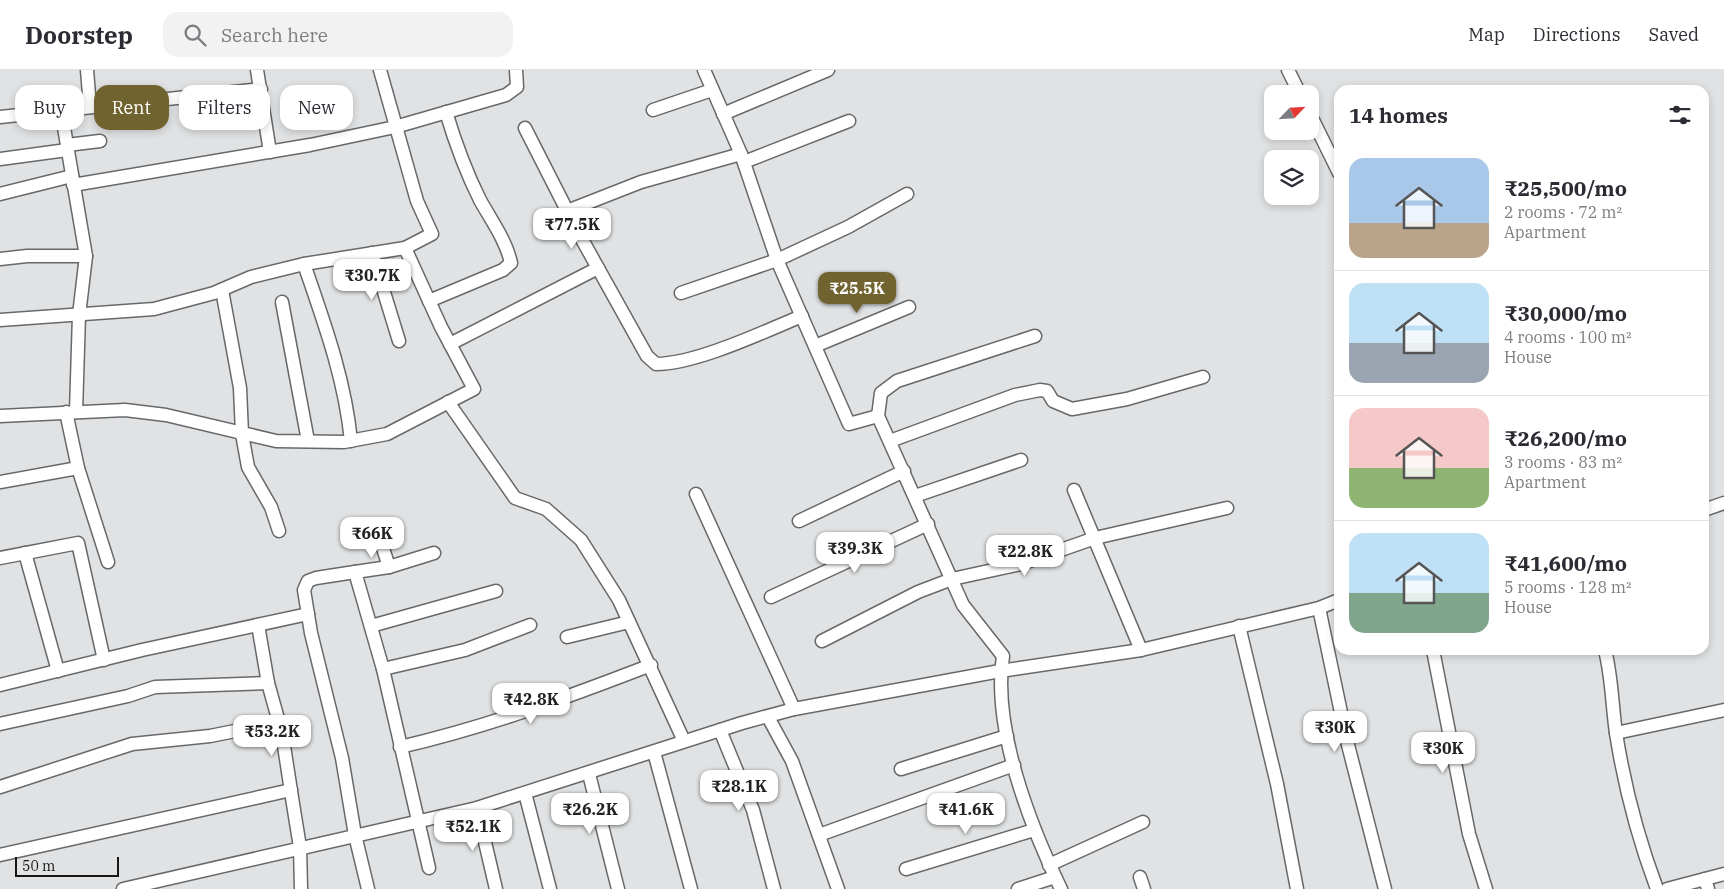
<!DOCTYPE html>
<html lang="en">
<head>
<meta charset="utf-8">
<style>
	:root { --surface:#fff; --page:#f2f2f3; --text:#2b2b33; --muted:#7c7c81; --line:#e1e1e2; --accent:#716330 }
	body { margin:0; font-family:"IBM Plex Serif",serif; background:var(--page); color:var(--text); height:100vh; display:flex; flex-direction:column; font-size:19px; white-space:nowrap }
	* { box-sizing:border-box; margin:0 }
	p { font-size:16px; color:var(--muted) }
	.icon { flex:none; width:28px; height:28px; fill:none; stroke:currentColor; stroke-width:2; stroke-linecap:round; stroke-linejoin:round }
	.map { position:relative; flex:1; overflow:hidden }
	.drawer { position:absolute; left:1334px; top:15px; width:375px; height:570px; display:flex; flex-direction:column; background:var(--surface); border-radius:15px; box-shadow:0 2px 8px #0003 }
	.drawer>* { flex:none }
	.banner { position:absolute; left:15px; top:15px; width:475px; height:45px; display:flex; gap:10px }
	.needle { width:32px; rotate:65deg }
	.tools { position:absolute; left:1264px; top:15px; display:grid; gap:10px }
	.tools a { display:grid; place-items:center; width:55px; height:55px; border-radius:10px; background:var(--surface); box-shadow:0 2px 8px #0003; font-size:25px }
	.scale { position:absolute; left:15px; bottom:12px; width:104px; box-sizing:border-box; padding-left:5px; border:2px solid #161617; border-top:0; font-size:14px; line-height:18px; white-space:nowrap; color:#161617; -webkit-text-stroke:4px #e0e2e3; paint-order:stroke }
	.price { position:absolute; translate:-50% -42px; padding:0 11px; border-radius:10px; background:#fff; color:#222; font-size:16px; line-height:32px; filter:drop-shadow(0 1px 2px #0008) }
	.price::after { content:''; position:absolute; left:50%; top:30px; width:15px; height:11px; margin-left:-8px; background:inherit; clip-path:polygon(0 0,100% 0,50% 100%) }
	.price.current { background:var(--accent); color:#fff }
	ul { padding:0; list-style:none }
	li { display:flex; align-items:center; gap:15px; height:125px; padding:0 15px }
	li+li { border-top:1px solid var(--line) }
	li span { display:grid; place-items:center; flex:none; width:140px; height:100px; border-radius:15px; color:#555 }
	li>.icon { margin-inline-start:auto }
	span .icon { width:60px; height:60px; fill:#fffc; stroke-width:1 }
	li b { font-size:21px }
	h2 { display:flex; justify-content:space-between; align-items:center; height:60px; padding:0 15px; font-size:21px }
	.chip { padding:0 18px; border-radius:15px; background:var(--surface); box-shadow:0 2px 8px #0003; font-size:18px; line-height:45px }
	.chip.current { background:var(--accent); color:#fff }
	header { display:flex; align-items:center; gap:30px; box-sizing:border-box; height:70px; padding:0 25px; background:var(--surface); border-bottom:1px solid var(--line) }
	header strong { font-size:24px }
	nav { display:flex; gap:28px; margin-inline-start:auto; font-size:18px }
	.search { width:350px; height:45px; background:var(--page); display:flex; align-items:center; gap:12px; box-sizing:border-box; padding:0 18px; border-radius:15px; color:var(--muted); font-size:19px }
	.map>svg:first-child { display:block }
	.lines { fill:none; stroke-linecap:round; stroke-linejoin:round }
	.street-casing { stroke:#67686a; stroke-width:15 }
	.street { stroke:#fff; stroke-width:12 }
</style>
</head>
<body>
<header>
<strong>Doorstep</strong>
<div class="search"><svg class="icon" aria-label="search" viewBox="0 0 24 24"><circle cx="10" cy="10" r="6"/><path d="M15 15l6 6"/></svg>Search here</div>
<nav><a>Map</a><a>Directions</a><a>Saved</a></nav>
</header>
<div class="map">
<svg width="1724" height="819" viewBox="0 0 1724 819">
	<rect width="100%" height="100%" fill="#e0e2e3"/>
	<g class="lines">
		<defs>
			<g id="street">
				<path d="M 87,0 L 90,37"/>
				<path d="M 257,0 L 270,82"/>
				<path d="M 704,0 L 741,84 L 777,190 L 849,354 L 878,346 L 963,535 L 1003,586 C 992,658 1030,755 1061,819"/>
				<path d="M 1288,0 L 1300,24"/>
				<path d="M 61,40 L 86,186 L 79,245 L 76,342"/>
				<path d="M 653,40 L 712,20"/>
				<path d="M 723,44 L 828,0"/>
				<path d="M 1310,44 L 1339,103"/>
				<path d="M 0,47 L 261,19"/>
				<path d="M 525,58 L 579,164 L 647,286 L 656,294 C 696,294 763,262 802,246"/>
				<path d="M 67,75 L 100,71"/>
				<path d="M 0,89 L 67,80"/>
				<path d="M 744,92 L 849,51"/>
				<path d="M 73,115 L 310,75 L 395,57 L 506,25 L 517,17 L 516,0"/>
				<path d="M 0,124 L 72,106"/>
				<path d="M 567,141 L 641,112 L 741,84"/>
				<path d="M 372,183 L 399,271"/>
				<path d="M 0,189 L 27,186 L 86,186"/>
				<path d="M 304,194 C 324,252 345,309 351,371"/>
				<path d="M 222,220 L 240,318 L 242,364 L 248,397 L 271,437 L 279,461"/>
				<path d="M 681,223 L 777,190 L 848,157 L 907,124"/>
				<path d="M 429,231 L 503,200 L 511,193 C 506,170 491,150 480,130 C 466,102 455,72 446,42"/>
				<path d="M 282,232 L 308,371"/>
				<path d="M 0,250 L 154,239 L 214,223 L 251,207 L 304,194 L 405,178"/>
				<path d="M 450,274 L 598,198"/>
				<path d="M 815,276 L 909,237"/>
				<path d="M 448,332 L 515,428 L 546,439 L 581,470 L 619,530 L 684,671"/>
				<path d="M 66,342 L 78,398 L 108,492"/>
				<path d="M 0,346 L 125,340 L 166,345 L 276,371 L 344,372 L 387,364 L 474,319 L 441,257 L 405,178 L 432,164 L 417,131 L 380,0"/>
				<path d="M 878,346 L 881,323 L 897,311 L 1035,266"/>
				<path d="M 890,371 L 1015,325 L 1040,320 L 1047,321 L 1053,331 L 1072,339 L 1127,329 L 1203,307"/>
				<path d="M 0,412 L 78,398"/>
				<path d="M 1074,420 L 1141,580"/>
				<path d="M 696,424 L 794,639"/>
				<path d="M 915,426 L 1021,390"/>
				<path d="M 1704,440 L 1724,433"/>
				<path d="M 799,451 L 904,401"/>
				<path d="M 381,472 L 389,497"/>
				<path d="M 25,483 L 58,601"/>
				<path d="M 0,488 L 78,473 L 104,590"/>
				<path d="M 355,502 L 316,508 L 308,511 L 304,520 L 311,563 L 342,688 L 355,765 L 368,819"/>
				<path d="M 771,527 L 928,454"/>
				<path d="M 1319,538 L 1347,671 L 1385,819"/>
				<path d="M 258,555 L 268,613 L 282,663 L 293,734 L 300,777 L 301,819"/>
				<path d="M 371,556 L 496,521"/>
				<path d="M 1239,556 L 1277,714 L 1297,819"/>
				<path d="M 567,567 L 629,552"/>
				<path d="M 822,571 L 918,522 L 952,509 L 1021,494 L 1095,468 L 1227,438"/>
				<path d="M 1433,580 L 1469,764 L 1486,819"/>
				<path d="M 1605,580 C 1612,608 1612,635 1616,663 C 1624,714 1639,771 1657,819"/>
				<path d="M 383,599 L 465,580 L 530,555"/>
				<path d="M 0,615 L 142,580 L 308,544"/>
				<path d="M 768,647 L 792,691 L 838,819"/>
				<path d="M 0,654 L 128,626 L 155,617 L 268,613"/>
				<path d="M 720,660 L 753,740 L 774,819"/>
				<path d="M 1616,663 L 1724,640"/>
				<path d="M 400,677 C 487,657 568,627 651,595"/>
				<path d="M 654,682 L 691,819"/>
				<path d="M 901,699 L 1007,666"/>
				<path d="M 589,704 L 618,819"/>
				<path d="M 0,717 L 132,674 L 210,666 L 235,661"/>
				<path d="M 525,723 L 550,819"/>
				<path d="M 477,738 L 496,819"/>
				<path d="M 819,765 L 1014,695"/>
				<path d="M 0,785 L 291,720"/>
				<path d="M 1049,795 L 1143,752"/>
				<path d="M 429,798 L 383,599 L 355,502 L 389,497 L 434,483"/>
				<path d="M 906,799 L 1034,760"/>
				<path d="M 1140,807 L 1144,819"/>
				<path d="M 1705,809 L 1724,804"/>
				<path d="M 123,819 L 477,738 L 742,653 L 794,639 L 1000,601 L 1141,580 L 1319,538 L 1339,530"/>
				<path d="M 1018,819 L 1055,807"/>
				<path d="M 1667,819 L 1705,809 L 1708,819"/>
			</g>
		</defs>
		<use href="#street" class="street-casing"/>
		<use href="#street" class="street"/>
	</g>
</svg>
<div class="tools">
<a><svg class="needle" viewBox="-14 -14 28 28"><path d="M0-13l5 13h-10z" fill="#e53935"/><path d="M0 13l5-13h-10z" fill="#7c7c81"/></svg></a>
<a><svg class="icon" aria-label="layers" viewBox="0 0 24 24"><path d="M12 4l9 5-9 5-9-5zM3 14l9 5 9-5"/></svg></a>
</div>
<div class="scale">50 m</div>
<b class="price" style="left:572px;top:180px">₹77.5K</b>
<b class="price" style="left:372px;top:231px">₹30.7K</b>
<b class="price current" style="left:857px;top:244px">₹25.5K</b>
<b class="price" style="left:372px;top:489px">₹66K</b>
<b class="price" style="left:855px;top:504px">₹39.3K</b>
<b class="price" style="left:1025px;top:507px">₹22.8K</b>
<b class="price" style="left:531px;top:655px">₹42.8K</b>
<b class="price" style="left:1335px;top:683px">₹30K</b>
<b class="price" style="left:272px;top:687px">₹53.2K</b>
<b class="price" style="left:1443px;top:704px">₹30K</b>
<b class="price" style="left:739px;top:742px">₹28.1K</b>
<b class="price" style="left:590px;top:765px">₹26.2K</b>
<b class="price" style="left:966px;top:765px">₹41.6K</b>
<b class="price" style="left:473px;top:782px">₹52.1K</b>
<div class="banner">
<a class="chip">Buy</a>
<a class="chip current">Rent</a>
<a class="chip">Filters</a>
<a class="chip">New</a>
</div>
<section class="drawer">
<h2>14 homes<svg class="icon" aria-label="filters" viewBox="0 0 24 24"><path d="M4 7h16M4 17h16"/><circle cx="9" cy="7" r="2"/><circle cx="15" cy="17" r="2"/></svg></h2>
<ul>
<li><span style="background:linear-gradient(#a9c7e8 65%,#b9a48a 0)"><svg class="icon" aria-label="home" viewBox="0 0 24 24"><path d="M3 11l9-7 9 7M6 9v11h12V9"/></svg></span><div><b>₹25,500/mo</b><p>2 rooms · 72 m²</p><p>Apartment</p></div></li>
<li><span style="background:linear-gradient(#bfe0f5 60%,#9aa5b1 0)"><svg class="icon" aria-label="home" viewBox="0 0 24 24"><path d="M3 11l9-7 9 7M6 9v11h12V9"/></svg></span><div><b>₹30,000/mo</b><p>4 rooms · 100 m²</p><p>House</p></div></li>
<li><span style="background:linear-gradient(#f6c9c9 60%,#8fb573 0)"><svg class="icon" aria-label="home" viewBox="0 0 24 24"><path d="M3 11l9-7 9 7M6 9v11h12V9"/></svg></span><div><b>₹26,200/mo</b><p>3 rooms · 83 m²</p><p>Apartment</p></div></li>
<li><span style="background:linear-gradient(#bfe0f5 60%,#7fa58c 0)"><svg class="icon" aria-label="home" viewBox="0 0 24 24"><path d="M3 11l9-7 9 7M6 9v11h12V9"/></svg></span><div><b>₹41,600/mo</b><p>5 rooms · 128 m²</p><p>House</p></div></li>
</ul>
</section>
</div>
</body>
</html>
